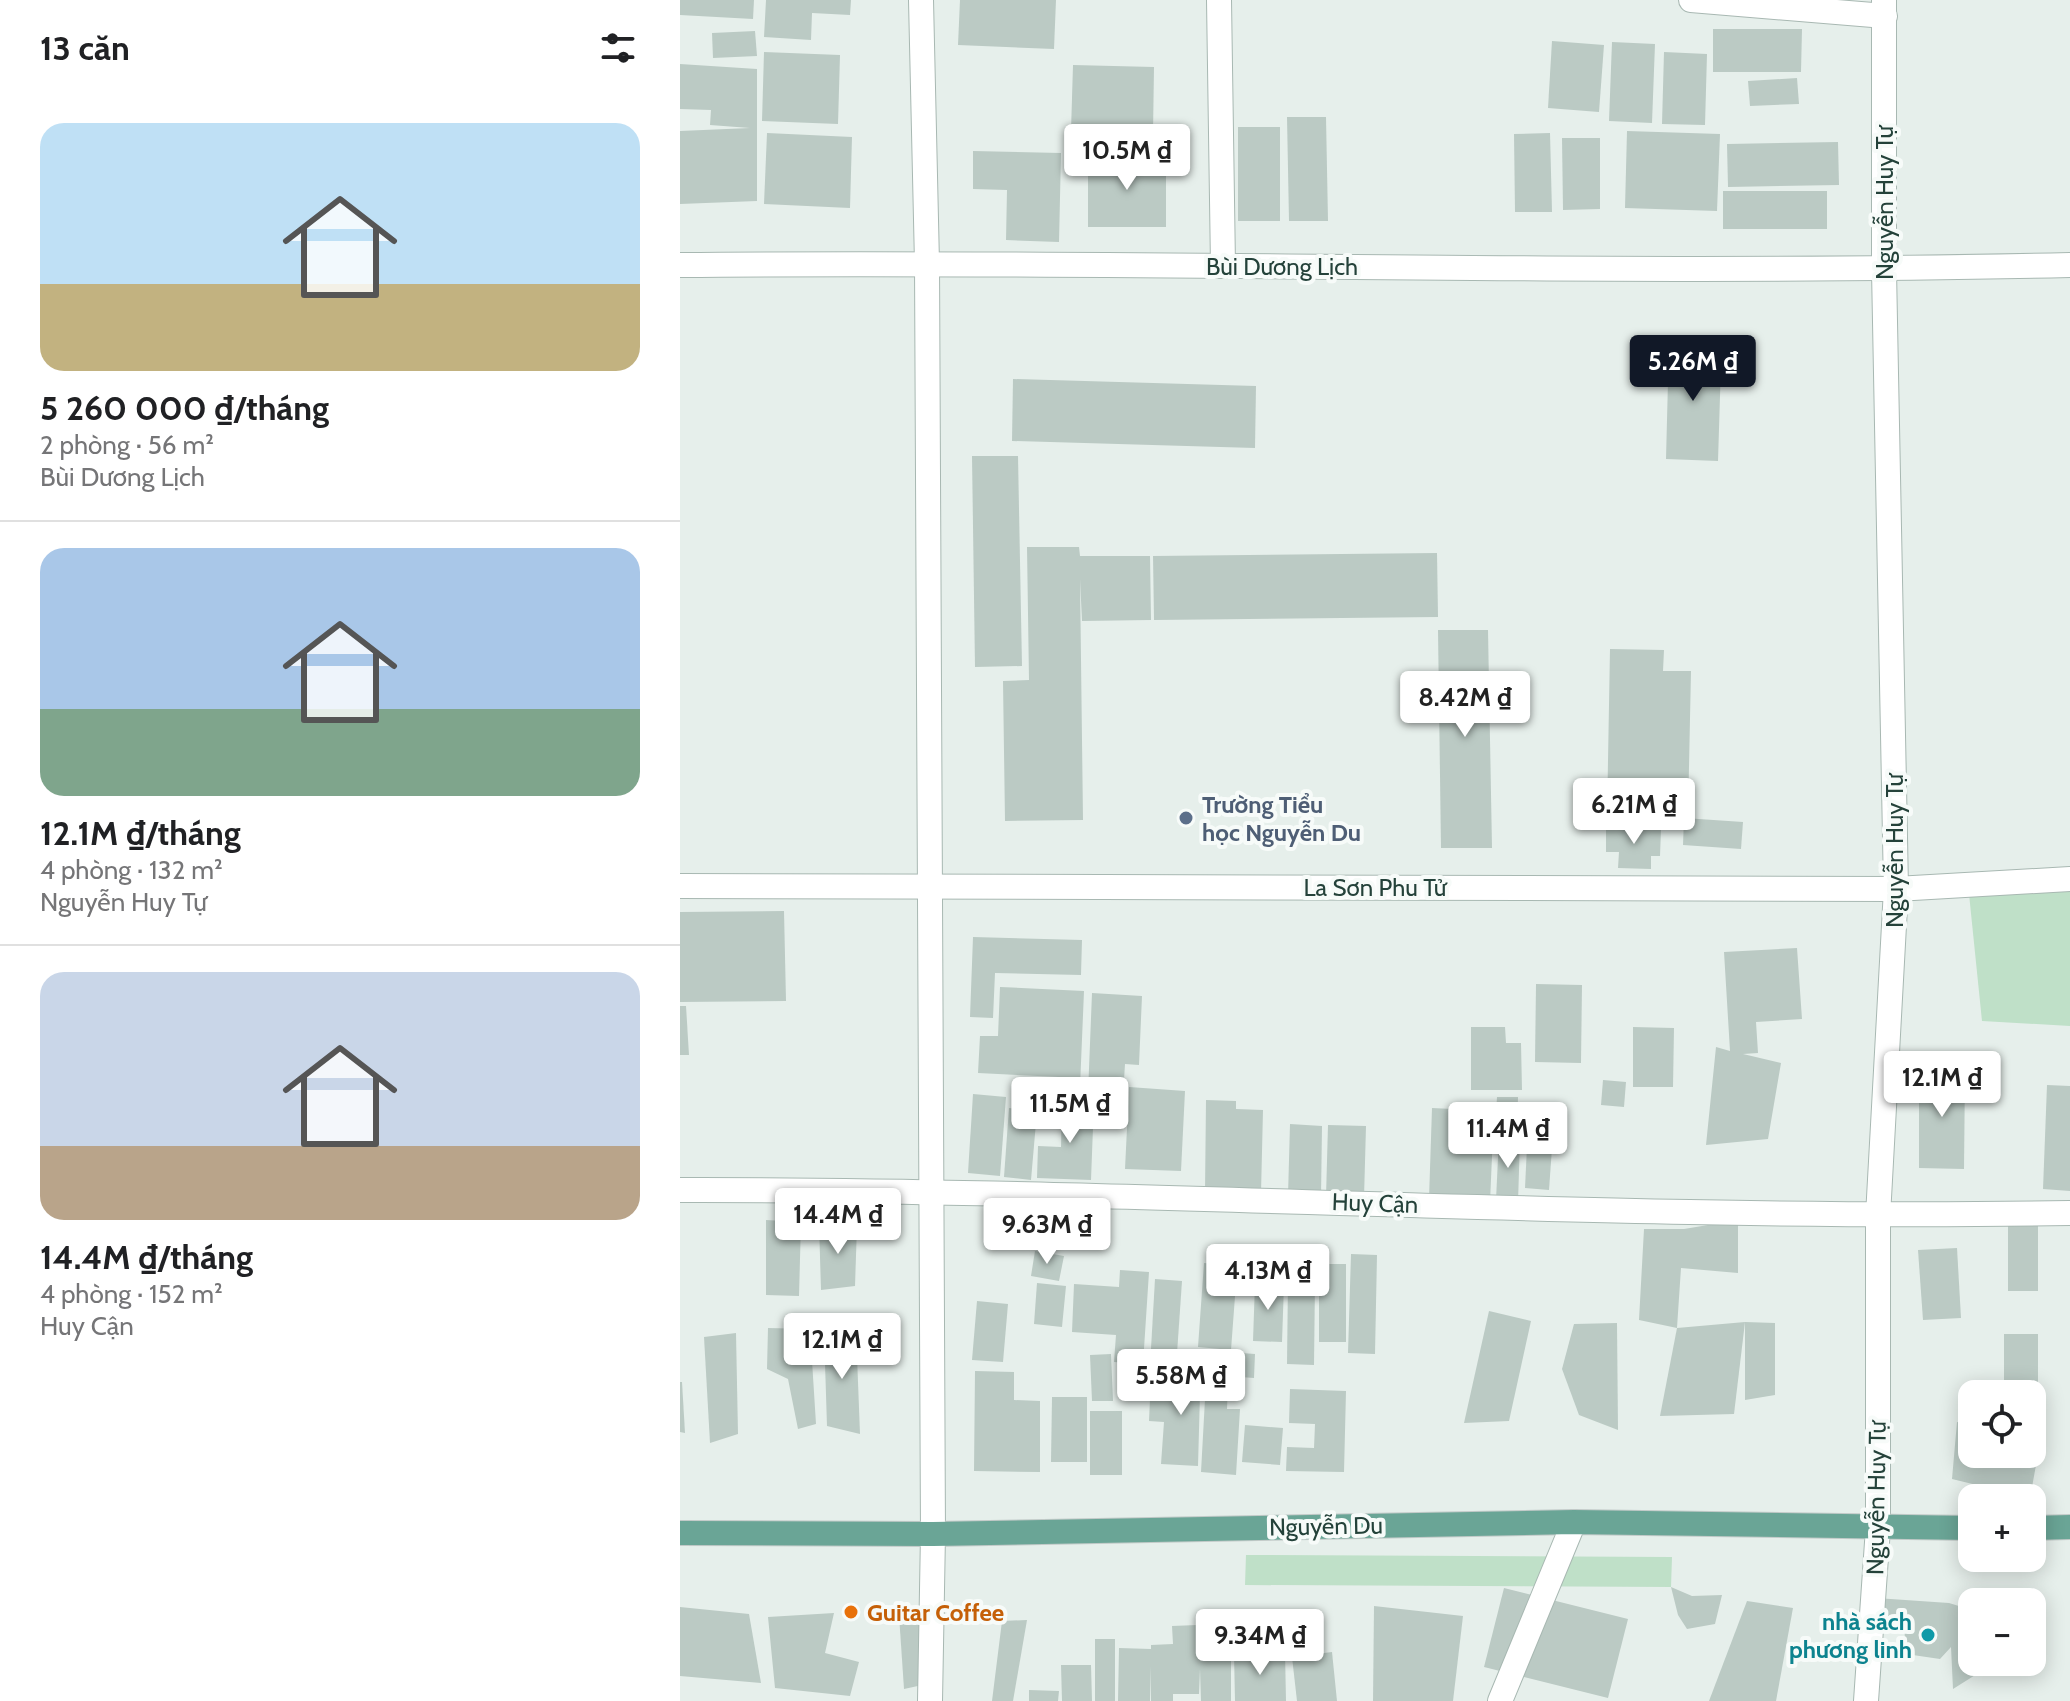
<!DOCTYPE html>
<html lang="vi">
<head>
<meta charset="utf-8">
<style>
	:root { --surface:#fff; --page:#f6f6f6; --text:#202124; --muted:#757577; --line:#e0e0e0; --accent:#111827 }
	body { margin:0; font-family:Cabin,sans-serif; background:var(--page); color:var(--text); height:100vh; display:flex; flex-direction:column; font-size:30px; white-space:nowrap }
	* { box-sizing:border-box; margin:0 }
	p { font-size:26px; color:var(--muted) }
	.icon { flex:none; width:44px; height:44px; fill:none; stroke:currentColor; stroke-width:2; stroke-linecap:round; stroke-linejoin:round }
	.map { position:relative; flex:1; overflow:hidden }
	.side { display:flex; flex-direction:column; background:var(--surface); width:680px }
	.side>* { flex:none }
	.fabs { position:absolute; left:1278px; top:1380px; display:grid; gap:16px }
	.fabs a { display:grid; place-items:center; width:88px; height:88px; border-radius:16px; background:var(--surface); box-shadow:0 4px 20px #0003; font-size:40px }
	.price { position:absolute; translate:-50% -68px; padding:0 18px; border-radius:8px; background:#fff; color:#222; font-size:26px; line-height:52px; filter:drop-shadow(0 2px 4px #0008) }
	.price::after { content:''; position:absolute; left:50%; top:48px; width:24px; height:18px; margin-left:-12px; background:inherit; clip-path:polygon(0 0,100% 0,50% 100%) }
	.price.active { background:var(--accent); color:#fff }
	ul { padding:0; list-style:none }
	li { display:grid; align-content:center; gap:16px; height:424px; padding:0 40px }
	li+li { border-top:2px solid var(--line) }
	li span { display:grid; place-items:center; height:248px; border-radius:24px; color:#555 }
	li>.icon { margin-inline-start:auto }
	span .icon { width:144px; height:144px; fill:#fffc; stroke-width:1 }
	li b { font-size:34px }
	h2 { display:flex; justify-content:space-between; align-items:center; height:96px; padding:0 40px; font-size:34px }
	main { display:flex; flex:1; min-height:0 }
	.map>svg:first-child { display:block }
	.green { fill:#bfe0c8 }
	.building { fill:#bbcac4 }
	.lines { fill:none; stroke-linecap:round; stroke-linejoin:round }
	.minor-casing { stroke:#a8b8b2; stroke-width:26 }
	.major-casing { stroke:#c2cac8; stroke-width:26 }
	.minor { stroke:#fff; stroke-width:24 }
	.major { stroke:#6aa596; stroke-width:24 }
	.service-dot { fill:#5c6f8a; stroke:#f7fbf9; stroke-width:3 }
	.food-dot { fill:#e8710a; stroke:#f7fbf9; stroke-width:3 }
	.culture-dot { fill:#0f9aa8; stroke:#f7fbf9; stroke-width:3 }
	.labels { text-anchor:middle; dominant-baseline:central; stroke-width:8; stroke-linejoin:round; paint-order:stroke }
	.street-label { font-size:24px; fill:#24423a; stroke:#f7fbf9 }
	.service-label { font-size:24px; font-weight:bold; fill:#4e5e75; stroke:#f7fbf9; text-anchor:start }
	.food-label { font-size:24px; font-weight:bold; fill:#c56008; stroke:#f7fbf9; text-anchor:start }
	.culture-label { font-size:24px; font-weight:bold; fill:#0d838f; stroke:#f7fbf9; text-anchor:end }
</style>
</head>
<body>
<main>
<section class="side">
<h2>13 căn<svg class="icon" aria-label="filters" viewBox="0 0 24 24"><path d="M4 7h16M4 17h16"/><circle cx="9" cy="7" r="2"/><circle cx="15" cy="17" r="2"/></svg></h2>
<ul>
<li><span style="background:linear-gradient(#bfe0f5 65%,#c2b280 0)"><svg class="icon" aria-label="home" viewBox="0 0 24 24"><path d="M3 11l9-7 9 7M6 9v11h12V9"/></svg></span><div><b>5 260 000 ₫/tháng</b><p>2 phòng · 56 m²</p><p>Bùi Dương Lịch</p></div></li>
<li><span style="background:linear-gradient(#a9c7e8 65%,#7fa58c 0)"><svg class="icon" aria-label="home" viewBox="0 0 24 24"><path d="M3 11l9-7 9 7M6 9v11h12V9"/></svg></span><div><b>12.1M ₫/tháng</b><p>4 phòng · 132 m²</p><p>Nguyễn Huy Tự</p></div></li>
<li><span style="background:linear-gradient(#c9d6e8 70%,#b9a48a 0)"><svg class="icon" aria-label="home" viewBox="0 0 24 24"><path d="M3 11l9-7 9 7M6 9v11h12V9"/></svg></span><div><b>14.4M ₫/tháng</b><p>4 phòng · 152 m²</p><p>Huy Cận</p></div></li>
</ul>
</section>
<div class="map">
<svg width="1390" height="1701" viewBox="0 0 1390 1701">
	<rect width="100%" height="100%" fill="#e6efeb"/>
	<g class="green">
		<path d="M 1390,881 L 1390,1026 L 1302,1021 L 1288,884 Z"/>
		<path d="M 566,1555 L 992,1557 L 991,1587 L 565,1585 Z"/>
	</g>
	<g class="building">
		<path d="M 0,0 L 74,0 L 73,19 L 0,15 Z"/>
		<path d="M 86,0 L 171,0 L 170,15 L 132,13 L 131,40 L 84,37 Z"/>
		<path d="M 280,0 L 376,0 L 374,49 L 278,45 Z"/>
		<path d="M 1033,29 L 1122,29 L 1121,72 L 1033,72 Z"/>
		<path d="M 75,31 L 77,56 L 33,58 L 32,33 Z"/>
		<path d="M 872,41 L 924,45 L 919,112 L 868,108 Z"/>
		<path d="M 932,42 L 975,44 L 972,123 L 929,121 Z"/>
		<path d="M 84,52 L 160,55 L 158,124 L 82,121 Z"/>
		<path d="M 984,52 L 1027,54 L 1025,125 L 982,124 Z"/>
		<path d="M 0,64 L 77,69 L 77,201 L 0,204 L 0,131 L 70,128 L 30,125 L 31,110 L 0,109 Z"/>
		<path d="M 393,65 L 474,67 L 473,133 L 391,131 Z"/>
		<path d="M 1117,78 L 1119,104 L 1070,106 L 1068,81 Z"/>
		<path d="M 607,117 L 646,117 L 648,221 L 609,221 Z"/>
		<rect x="558" y="127" width="42" height="94"/>
		<path d="M 947,131 L 1040,134 L 1037,211 L 945,208 Z"/>
		<path d="M 87,133 L 172,137 L 170,208 L 84,204 Z"/>
		<path d="M 870,133 L 872,212 L 835,212 L 834,134 Z"/>
		<path d="M 882,138 L 920,138 L 920,209 L 883,210 Z"/>
		<path d="M 1158,142 L 1159,185 L 1048,187 L 1047,144 Z"/>
		<path d="M 293,151 L 381,153 L 379,242 L 326,240 L 327,190 L 293,189 Z"/>
		<path d="M 408,157 L 486,158 L 486,227 L 408,227 Z"/>
		<rect x="1043" y="191" width="104" height="38"/>
		<path d="M 989,342 L 1031,344 L 1030,364 L 1041,364 L 1038,461 L 986,459 Z"/>
		<path d="M 333,379 L 576,386 L 575,448 L 332,441 Z"/>
		<path d="M 292,456 L 338,456 L 342,666 L 295,667 Z"/>
		<path d="M 347,547 L 399,547 L 400,556 L 470,556 L 471,620 L 402,621 L 400,579 L 403,820 L 325,821 L 323,681 L 349,680 Z"/>
		<path d="M 757,553 L 758,617 L 474,620 L 473,556 Z"/>
		<path d="M 758,630 L 808,630 L 812,848 L 761,848 Z"/>
		<path d="M 930,649 L 984,650 L 983,671 L 1011,671 L 1008,814 L 978,814 L 977,825 L 957,825 L 957,818 L 927,817 Z"/>
		<path d="M 1004,818 L 1063,822 L 1061,849 L 1003,845 Z"/>
		<path d="M 926,828 L 981,829 L 980,856 L 971,856 L 971,869 L 938,868 L 939,852 L 926,852 Z"/>
		<path d="M 104,911 L 106,1001 L 0,1002 L 0,912 Z"/>
		<path d="M 293,937 L 402,940 L 401,975 L 315,973 L 313,1018 L 290,1017 Z"/>
		<path d="M 1117,948 L 1122,1019 L 1076,1022 L 1078,1053 L 1063,1054 L 1101,1063 L 1088,1139 L 1026,1145 L 1036,1047 L 1050,1051 L 1044,952 Z"/>
		<path d="M 856,984 L 902,985 L 901,1063 L 855,1062 Z"/>
		<path d="M 320,987 L 404,991 L 400,1087 L 379,1086 L 379,1077 L 298,1073 L 300,1036 L 318,1036 Z"/>
		<path d="M 412,993 L 462,996 L 459,1065 L 445,1064 L 443,1096 L 408,1094 Z"/>
		<path d="M 0,1006 L 6,1006 L 9,1055 L 0,1055 Z"/>
		<path d="M 791,1027 L 825,1027 L 826,1043 L 841,1043 L 842,1090 L 791,1090 Z"/>
		<path d="M 953,1027 L 994,1028 L 993,1087 L 953,1087 Z"/>
		<path d="M 1239,1070 L 1285,1071 L 1284,1169 L 1239,1168 Z"/>
		<path d="M 923,1080 L 946,1082 L 944,1107 L 921,1105 Z"/>
		<path d="M 1367,1085 L 1390,1086 L 1390,1191 L 1363,1189 Z"/>
		<path d="M 449,1087 L 505,1091 L 501,1171 L 445,1169 Z"/>
		<path d="M 293,1094 L 326,1097 L 320,1176 L 288,1173 Z"/>
		<path d="M 817,1097 L 838,1097 L 837,1132 L 815,1131 Z"/>
		<path d="M 382,1100 L 414,1101 L 411,1180 L 357,1178 L 358,1146 L 381,1147 Z"/>
		<path d="M 526,1100 L 556,1101 L 556,1109 L 583,1110 L 581,1193 L 525,1192 Z"/>
		<path d="M 329,1108 L 357,1111 L 351,1180 L 324,1177 Z"/>
		<path d="M 752,1108 L 814,1111 L 810,1202 L 749,1199 Z"/>
		<path d="M 844,1110 L 873,1111 L 872,1141 L 843,1141 Z"/>
		<path d="M 610,1124 L 642,1126 L 641,1197 L 608,1196 Z"/>
		<path d="M 648,1125 L 686,1126 L 684,1198 L 646,1197 Z"/>
		<path d="M 819,1137 L 840,1138 L 838,1202 L 816,1200 Z"/>
		<path d="M 847,1146 L 872,1148 L 869,1190 L 845,1188 Z"/>
		<path d="M 86,1220 L 121,1222 L 119,1296 L 86,1295 Z"/>
		<path d="M 1058,1220 L 1058,1273 L 1001,1268 L 997,1328 L 959,1320 L 964,1229 L 1004,1229 Z"/>
		<path d="M 139,1224 L 177,1226 L 175,1286 L 141,1290 Z"/>
		<rect x="1328" y="1225" width="30" height="66"/>
		<path d="M 1277,1248 L 1281,1318 L 1243,1320 L 1238,1250 Z"/>
		<path d="M 355,1251 L 384,1256 L 379,1281 L 351,1276 Z"/>
		<path d="M 671,1254 L 697,1255 L 695,1354 L 668,1353 Z"/>
		<path d="M 524,1263 L 547,1265 L 546,1283 L 556,1283 L 551,1350 L 518,1347 Z"/>
		<rect x="639" y="1264" width="27" height="78"/>
		<path d="M 440,1270 L 469,1272 L 463,1364 L 434,1362 L 436,1335 L 392,1332 L 394,1284 L 439,1287 Z"/>
		<path d="M 475,1279 L 502,1281 L 496,1368 L 470,1366 Z"/>
		<path d="M 608,1280 L 635,1281 L 634,1365 L 607,1364 Z"/>
		<path d="M 357,1283 L 386,1286 L 382,1327 L 354,1324 Z"/>
		<path d="M 575,1283 L 604,1284 L 602,1342 L 573,1341 Z"/>
		<path d="M 297,1301 L 328,1304 L 323,1362 L 292,1360 Z"/>
		<path d="M 809,1311 L 851,1321 L 829,1421 L 784,1423 Z"/>
		<path d="M 1065,1322 L 1095,1323 L 1095,1395 L 1065,1400 Z"/>
		<path d="M 1065,1322 L 1054,1414 L 980,1416 L 997,1328 Z"/>
		<path d="M 937,1323 L 938,1430 L 899,1415 L 882,1369 L 894,1324 Z"/>
		<path d="M 88,1328 L 130,1329 L 136,1424 L 118,1429 L 108,1379 L 87,1369 Z"/>
		<path d="M 176,1330 L 180,1434 L 147,1426 L 144,1332 Z"/>
		<path d="M 56,1333 L 58,1434 L 30,1443 L 24,1337 Z"/>
		<path d="M 1324,1334 L 1358,1334 L 1358,1415 L 1352,1415 L 1352,1394 L 1324,1394 Z"/>
		<path d="M 548,1352 L 575,1354 L 574,1378 L 547,1376 Z"/>
		<path d="M 431,1354 L 433,1401 L 412,1401 L 410,1355 Z"/>
		<path d="M 500,1356 L 521,1357 L 518,1466 L 481,1464 L 484,1422 L 469,1421 L 470,1399 L 498,1400 Z"/>
		<path d="M 295,1371 L 334,1372 L 334,1400 L 360,1401 L 360,1472 L 294,1471 Z"/>
		<path d="M 526,1381 L 548,1383 L 547,1409 L 560,1409 L 556,1475 L 521,1472 Z"/>
		<path d="M 0,1382 L 2,1382 L 5,1433 L 0,1432 Z"/>
		<path d="M 610,1389 L 666,1391 L 664,1472 L 606,1471 L 607,1447 L 634,1448 L 635,1424 L 609,1423 Z"/>
		<path d="M 372,1397 L 407,1397 L 407,1462 L 371,1462 Z"/>
		<rect x="410" y="1411" width="32" height="64"/>
		<path d="M 1277,1422 L 1292,1425 L 1292,1454 L 1352,1454 L 1352,1436 L 1361,1438 L 1350,1498 L 1272,1479 Z"/>
		<path d="M 565,1425 L 603,1428 L 600,1465 L 562,1462 Z"/>
		<path d="M 991,1587 L 1012,1596 L 1042,1595 L 1035,1624 L 1007,1629 L 998,1615 Z"/>
		<path d="M 824,1588 L 948,1619 L 928,1698 L 804,1667 Z"/>
		<path d="M 1196,1598 L 1269,1603 L 1292,1610 L 1292,1662 L 1303,1662 L 1300,1672 L 1273,1689 L 1271,1647 L 1260,1659 L 1226,1654 L 1224,1624 L 1195,1616 Z"/>
		<path d="M 1067,1601 L 1113,1608 L 1096,1701 L 1029,1701 Z"/>
		<path d="M 694,1606 L 783,1616 L 773,1701 L 693,1701 Z"/>
		<path d="M 0,1607 L 69,1614 L 81,1683 L 0,1676 Z"/>
		<path d="M 154,1613 L 145,1653 L 179,1662 L 170,1696 L 95,1688 L 88,1617 Z"/>
		<path d="M 219,1615 L 244,1620 L 247,1684 L 224,1689 Z"/>
		<path d="M 347,1620 L 333,1701 L 312,1701 L 322,1621 Z"/>
		<path d="M 517,1625 L 520,1654 L 551,1654 L 551,1701 L 521,1701 L 520,1669 L 519,1694 L 493,1694 L 493,1701 L 471,1701 L 470,1666 L 470,1701 L 438,1701 L 439,1648 L 471,1649 L 471,1645 L 493,1644 L 492,1626 Z"/>
		<rect x="415" y="1639" width="20" height="62"/>
		<path d="M 605,1652 L 606,1701 L 555,1701 L 554,1653 Z"/>
		<path d="M 652,1652 L 657,1701 L 617,1701 L 612,1657 Z"/>
		<path d="M 381,1665 L 411,1665 L 412,1701 L 382,1701 Z"/>
		<path d="M 349,1690 L 379,1691 L 378,1701 L 349,1701 Z"/>
	</g>
	<g class="lines">
		<defs>
			<g id="minor">
				<path d="M 241,0 L 247,263 L 253,1534 L 250,1701"/>
				<path d="M 539,0 L 543,266"/>
				<path d="M 1011,0 L 1205,16"/>
				<path d="M 0,265 C 463,260 927,276 1390,265"/>
				<path d="M 0,886 L 1216,889 L 1390,879"/>
				<path d="M 0,1190 C 463,1189 927,1221 1390,1213"/>
				<path d="M 820,1701 L 894,1522"/>
				<path d="M 1186,1701 L 1198,1528 L 1198,1216 L 1216,889 L 1204,270 L 1204,0"/>
			</g>
			<g id="major">
				<path d="M 1352,1528 L 1390,1527"/>
				<path d="M 0,1533 L 253,1534 L 894,1522 L 1292,1528"/>
			</g>
		</defs>
		<use href="#minor" class="minor-casing"/>
		<use href="#major" class="major-casing"/>
		<use href="#minor" class="minor"/>
		<use href="#major" class="major"/>
	</g>
	<circle class="service-dot" cx="506" cy="818" r="8"/>
	<circle class="food-dot" cx="171" cy="1612" r="8"/>
	<circle class="culture-dot" cx="1248" cy="1635" r="8"/>
	<g class="labels">
		<g class="street-label">
			<text transform="translate(1204 203) rotate(-90)">Nguyễn Huy Tự</text>
			<text x="602" y="266">Bùi Dương Lịch</text>
			<text transform="translate(1214 851) rotate(-90)">Nguyễn Huy Tự</text>
			<text x="695" y="887">La Sơn Phu Tử</text>
			<text transform="translate(695 1203) rotate(2)">Huy Cận</text>
			<text transform="translate(1196 1498) rotate(-89)">Nguyễn Huy Tự</text>
			<text transform="translate(646 1526) rotate(-1)">Nguyễn Du</text>
		</g>
		<g class="service-label">
			<text x="522" y="804">Trường Tiểu<tspan x="522" dy="28">học Nguyễn Du</tspan></text>
		</g>
		<g class="food-label">
			<text x="187" y="1612">Guitar Coffee</text>
		</g>
		<g class="culture-label">
			<text x="1232" y="1621">nhà sách<tspan x="1232" dy="28">phương linh</tspan></text>
		</g>
	</g>
</svg>
<div class="fabs">
<a><svg class="icon" aria-label="locate" viewBox="0 0 24 24"><circle cx="12" cy="12" r="6"/><path d="M12 2v4M12 18v4M2 12h4M18 12h4"/></svg></a>
<a>+</a>
<a>−</a>
</div>
<b class="price" style="left:447px;top:192px">10.5M ₫</b>
<b class="price active" style="left:1013px;top:403px">5.26M ₫</b>
<b class="price" style="left:785px;top:739px">8.42M ₫</b>
<b class="price" style="left:954px;top:846px">6.21M ₫</b>
<b class="price" style="left:1262px;top:1119px">12.1M ₫</b>
<b class="price" style="left:390px;top:1145px">11.5M ₫</b>
<b class="price" style="left:828px;top:1170px">11.4M ₫</b>
<b class="price" style="left:158px;top:1256px">14.4M ₫</b>
<b class="price" style="left:367px;top:1266px">9.63M ₫</b>
<b class="price" style="left:588px;top:1312px">4.13M ₫</b>
<b class="price" style="left:162px;top:1381px">12.1M ₫</b>
<b class="price" style="left:501px;top:1417px">5.58M ₫</b>
<b class="price" style="left:580px;top:1677px">9.34M ₫</b>
</div>
</main>
</body>
</html>
